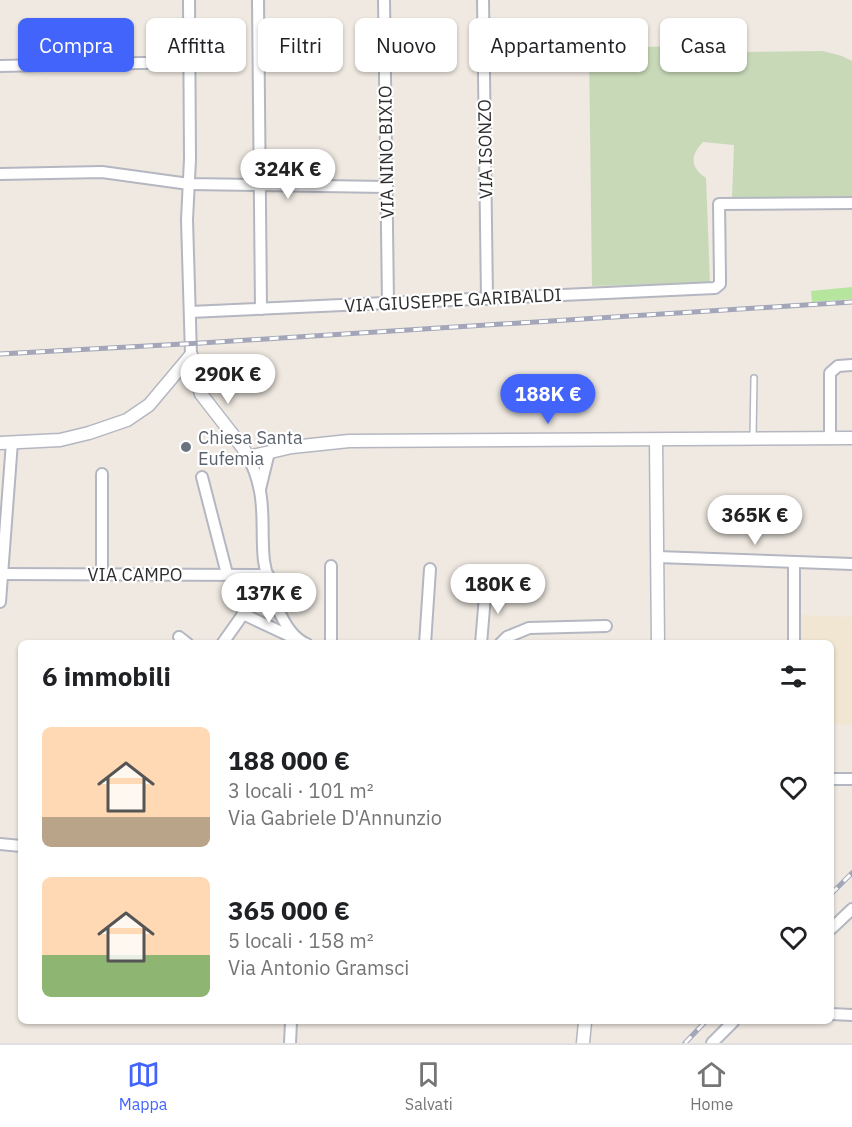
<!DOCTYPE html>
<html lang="it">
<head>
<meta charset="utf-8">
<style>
	:root { --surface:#fff; --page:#f2f2f2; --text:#202124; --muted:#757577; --line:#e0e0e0; --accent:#4264fb }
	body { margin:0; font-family:"IBM Plex Sans",sans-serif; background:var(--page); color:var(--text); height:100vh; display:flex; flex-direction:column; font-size:22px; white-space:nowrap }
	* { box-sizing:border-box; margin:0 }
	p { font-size:20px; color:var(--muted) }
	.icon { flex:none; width:33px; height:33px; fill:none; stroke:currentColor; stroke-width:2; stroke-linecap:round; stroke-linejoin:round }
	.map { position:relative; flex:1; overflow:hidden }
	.panel { position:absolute; left:18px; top:640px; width:816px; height:384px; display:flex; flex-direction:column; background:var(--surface); border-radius:9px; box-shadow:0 2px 4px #0004 }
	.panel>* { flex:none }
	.banner { position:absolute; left:18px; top:18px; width:816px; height:54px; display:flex; gap:12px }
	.price { position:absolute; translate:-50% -51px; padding:0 14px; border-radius:21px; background:#fff; color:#222; font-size:20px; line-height:39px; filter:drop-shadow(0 2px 3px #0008) }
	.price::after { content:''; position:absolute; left:50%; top:36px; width:18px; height:14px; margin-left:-9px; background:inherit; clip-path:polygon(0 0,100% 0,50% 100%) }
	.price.selected { background:var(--accent); color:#fff }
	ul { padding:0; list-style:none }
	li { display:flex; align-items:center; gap:18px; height:150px; padding:0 24px }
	li span { display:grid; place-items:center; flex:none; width:168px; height:120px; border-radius:9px; color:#555 }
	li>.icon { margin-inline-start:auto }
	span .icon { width:72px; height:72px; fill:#fffc; stroke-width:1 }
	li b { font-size:26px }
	h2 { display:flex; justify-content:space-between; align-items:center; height:72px; padding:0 24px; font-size:26px }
	.tag { padding:0 21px; border-radius:9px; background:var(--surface); box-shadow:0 2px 4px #0004; font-size:21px; line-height:54px }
	.tag.selected { background:var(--accent); color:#fff }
	.tab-bar { display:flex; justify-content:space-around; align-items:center; height:84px; border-top:2px solid var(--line); background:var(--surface); font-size:16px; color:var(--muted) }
	.tab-bar a { display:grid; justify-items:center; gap:3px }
	.tab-bar .selected { color:var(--accent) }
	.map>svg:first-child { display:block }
	.education { fill:#f0e6d1 }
	.green { fill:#b6e59e }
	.cemetery { fill:#c8d9b8 }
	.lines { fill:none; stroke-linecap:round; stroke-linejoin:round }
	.service-casing { stroke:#b4b7c1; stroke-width:8 }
	.minor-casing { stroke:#b4b7c1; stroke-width:14 }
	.tertiary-casing { stroke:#b4b7c1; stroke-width:15 }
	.service { stroke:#fff; stroke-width:5 }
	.minor { stroke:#fff; stroke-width:10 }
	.tertiary { stroke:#fff; stroke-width:12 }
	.rail-casing { stroke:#a3a6b8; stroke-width:5 }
	.rail { stroke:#fff; stroke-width:3; stroke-dasharray:9; stroke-linecap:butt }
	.worship-dot { fill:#6b7280; stroke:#fff; stroke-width:2 }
	.labels { text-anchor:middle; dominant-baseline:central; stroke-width:4.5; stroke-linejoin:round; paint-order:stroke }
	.street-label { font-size:18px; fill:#2e2e2e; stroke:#fff }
	.worship-label { font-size:18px; fill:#5b616d; stroke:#fff; text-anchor:start }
</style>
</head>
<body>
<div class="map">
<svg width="852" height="1043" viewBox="0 0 852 1043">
	<rect width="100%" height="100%" fill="#efe9e1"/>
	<path class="education" d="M 799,615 L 852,617 L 852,725 L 831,724 L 831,644 L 799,644 Z"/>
	<path class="green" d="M 852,287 L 852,299 L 812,302 L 811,291 Z"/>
	<path class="cemetery" d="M 734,45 L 735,52 L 823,51 L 842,56 L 852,61 L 852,198 L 732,199 L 734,145 L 703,142 C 690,156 690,167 706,178 L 710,283 L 592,286 L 589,48 Z"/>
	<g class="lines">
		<defs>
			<path id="service" d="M 753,437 L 754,378"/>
			<g id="minor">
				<path d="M 189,0 L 190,159 L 187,220 L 191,355"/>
				<path d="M 258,0 L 261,309"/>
				<path d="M 384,0 L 388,303"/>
				<path d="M 483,0 L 487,299"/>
				<path d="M 0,66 L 189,62"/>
				<path d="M 0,174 L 102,172 L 189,184 L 387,187"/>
				<path d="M 190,312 L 715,288 L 720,284 L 720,278 L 719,204 L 852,203"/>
				<path d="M 830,438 L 830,373 L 838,366 L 852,365"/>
				<path d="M 248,457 C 253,466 257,477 259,487 C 265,509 261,537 264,561 C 268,585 282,635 307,644"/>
				<path d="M 102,474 L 102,574"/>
				<path d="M 202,477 L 227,574"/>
				<path d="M 260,489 L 269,452"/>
				<path d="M 657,557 L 852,564"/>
				<path d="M 794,562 L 794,644"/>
				<path d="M 331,566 L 331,644"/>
				<path d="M 0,574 L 268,575"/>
				<path d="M 0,602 L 12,442"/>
				<path d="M 243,614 L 294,638"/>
				<path d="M 179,637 L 188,644"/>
				<path d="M 222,644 L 239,620 L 268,575"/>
				<path d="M 425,644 L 430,569"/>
				<path d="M 481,644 L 486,584"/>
				<path d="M 500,644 L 507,637 L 529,628 L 606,626"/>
				<path d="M 831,779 L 852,779"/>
				<path d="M 0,844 L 21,846"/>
				<path d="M 831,929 L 852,909"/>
				<path d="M 831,1014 L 852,1015"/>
				<path d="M 290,1043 L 291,1022"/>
				<path d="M 712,1043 L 733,1022"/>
			</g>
			<g id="tertiary">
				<path d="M 191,355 L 192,367 L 201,394 L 243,448 L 248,457 L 292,447 L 349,441 L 852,438"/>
				<path d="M 656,440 L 658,644"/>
				<path d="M 0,443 L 60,440 L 89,433 L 127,420 L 149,405 L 191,355"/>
				<path d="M 583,1043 L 585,1022"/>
			</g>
		</defs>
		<use href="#service" class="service-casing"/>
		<use href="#minor" class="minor-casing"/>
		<use href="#tertiary" class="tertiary-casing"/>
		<use href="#service" class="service"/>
		<use href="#minor" class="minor"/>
		<use href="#tertiary" class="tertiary"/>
		<defs>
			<g id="rail">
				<path d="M 0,354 L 201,343 L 852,302"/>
				<path d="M 831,894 L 852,873"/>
				<path d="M 685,1043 L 705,1022"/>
			</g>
		</defs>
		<use href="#rail" class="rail-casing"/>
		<use href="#rail" class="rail"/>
	</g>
	<circle class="worship-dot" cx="186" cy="447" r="6"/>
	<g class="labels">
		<g class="street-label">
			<text transform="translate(485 149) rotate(-91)">VIA ISONZO</text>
			<text transform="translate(386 152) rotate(-91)">VIA NINO BIXIO</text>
			<text transform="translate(453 300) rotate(-3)">VIA GIUSEPPE GARIBALDI</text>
			<text x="135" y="574">VIA CAMPO</text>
		</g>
		<g class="worship-label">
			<text x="198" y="437">Chiesa Santa<tspan x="198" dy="21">Eufemia</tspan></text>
		</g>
	</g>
</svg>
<b class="price" style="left:288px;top:200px">324K €</b>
<b class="price" style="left:228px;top:405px">290K €</b>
<b class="price selected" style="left:548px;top:425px">188K €</b>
<b class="price" style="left:755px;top:546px">365K €</b>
<b class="price" style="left:498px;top:615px">180K €</b>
<b class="price" style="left:269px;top:624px">137K €</b>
<div class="banner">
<a class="tag selected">Compra</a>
<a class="tag">Affitta</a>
<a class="tag">Filtri</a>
<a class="tag">Nuovo</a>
<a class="tag">Appartamento</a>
<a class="tag">Casa</a>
</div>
<section class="panel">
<h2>6 immobili<svg class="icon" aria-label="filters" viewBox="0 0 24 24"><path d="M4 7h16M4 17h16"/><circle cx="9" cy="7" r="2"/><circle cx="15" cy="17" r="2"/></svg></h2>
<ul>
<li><span style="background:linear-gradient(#ffd9b3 75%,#b9a48a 0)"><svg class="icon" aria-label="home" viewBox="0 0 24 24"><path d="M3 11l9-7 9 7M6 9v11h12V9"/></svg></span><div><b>188 000 €</b><p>3 locali · 101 m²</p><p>Via Gabriele D'Annunzio</p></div><svg class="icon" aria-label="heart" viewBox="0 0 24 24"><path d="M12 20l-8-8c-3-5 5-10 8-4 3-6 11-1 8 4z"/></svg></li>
<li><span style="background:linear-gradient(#ffd9b3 65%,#8fb573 0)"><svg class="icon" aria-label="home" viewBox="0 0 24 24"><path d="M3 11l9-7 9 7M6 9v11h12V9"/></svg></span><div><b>365 000 €</b><p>5 locali · 158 m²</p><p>Via Antonio Gramsci</p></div><svg class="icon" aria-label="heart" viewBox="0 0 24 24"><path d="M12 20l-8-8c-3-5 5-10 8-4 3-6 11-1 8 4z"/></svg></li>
</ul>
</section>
</div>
<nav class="tab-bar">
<a class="selected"><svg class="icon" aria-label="map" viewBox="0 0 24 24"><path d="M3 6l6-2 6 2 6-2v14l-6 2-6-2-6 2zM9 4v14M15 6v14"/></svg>Mappa</a>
<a><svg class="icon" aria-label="saved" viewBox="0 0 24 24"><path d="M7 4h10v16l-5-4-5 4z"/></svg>Salvati</a>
<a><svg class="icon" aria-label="home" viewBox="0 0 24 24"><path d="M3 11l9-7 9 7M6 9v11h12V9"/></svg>Home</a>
</nav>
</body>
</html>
